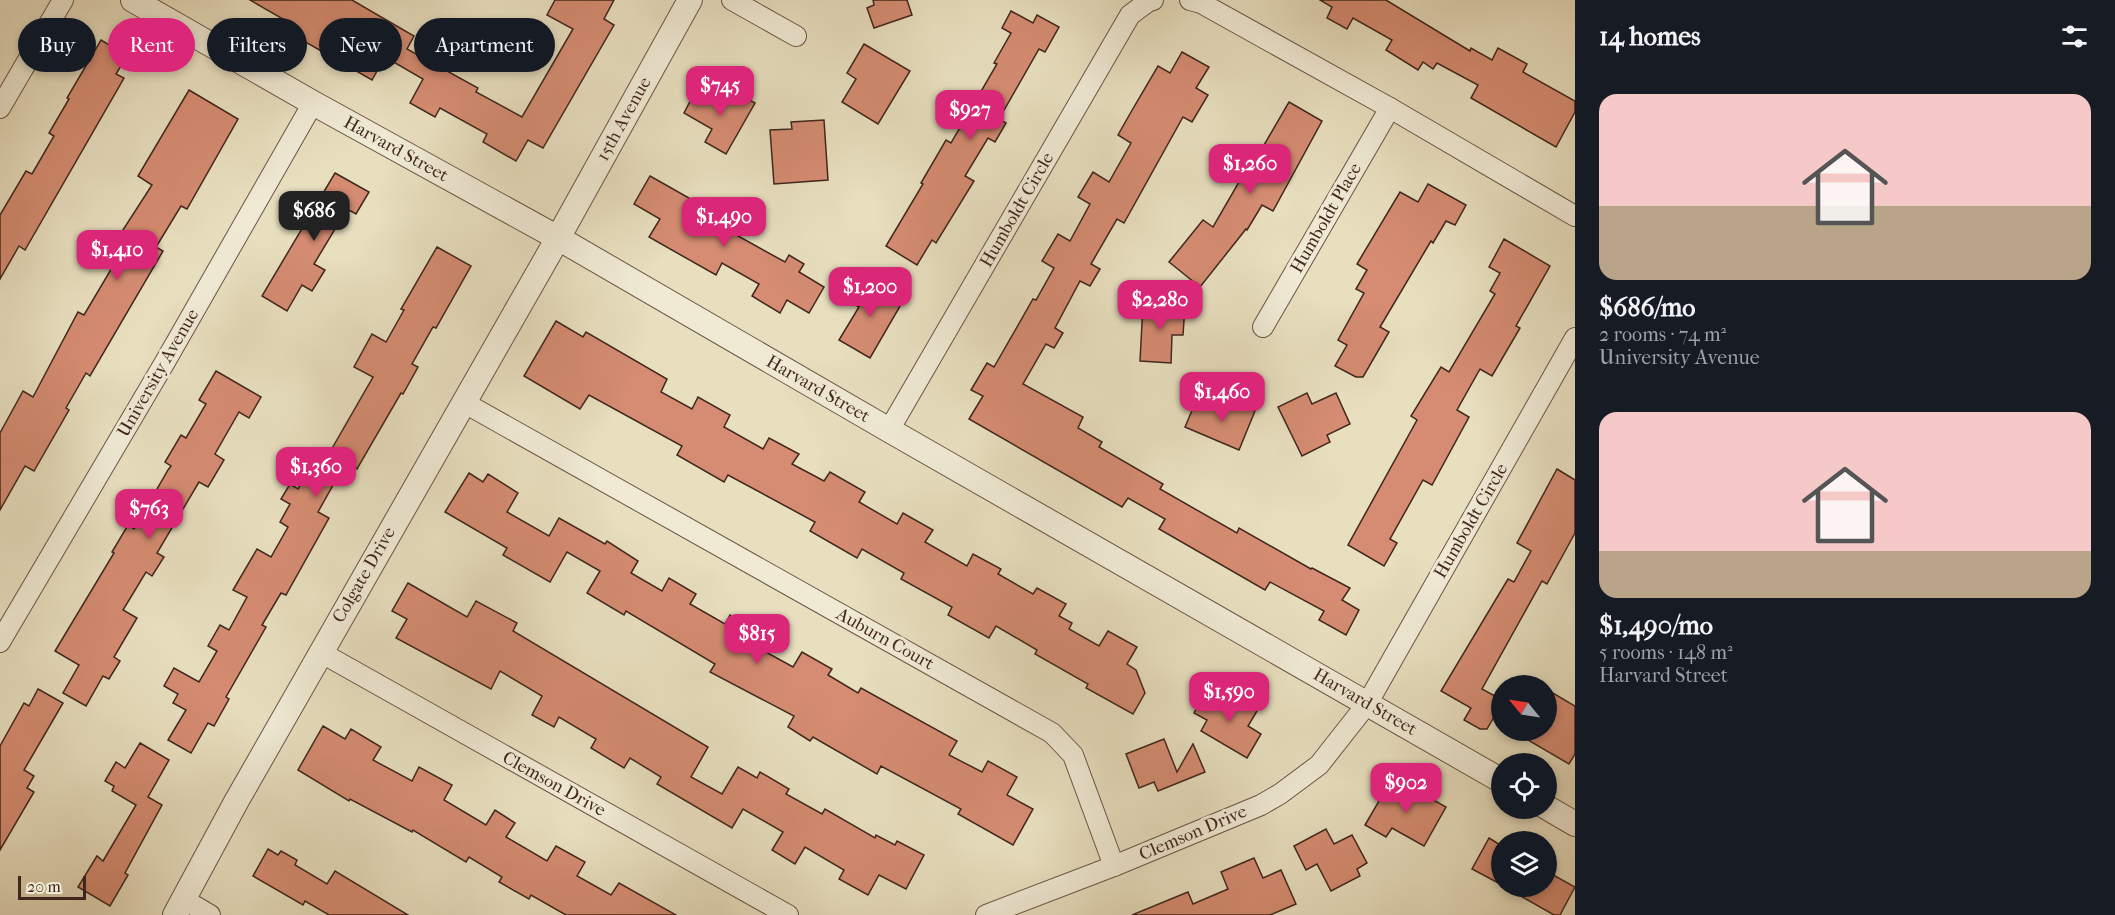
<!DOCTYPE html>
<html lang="en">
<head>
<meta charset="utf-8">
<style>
	:root { --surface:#171b24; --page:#20242c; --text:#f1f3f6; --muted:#9ea1a6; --accent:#db2777 }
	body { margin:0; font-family:"IM FELL French Canon",serif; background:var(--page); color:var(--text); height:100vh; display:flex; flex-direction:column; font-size:22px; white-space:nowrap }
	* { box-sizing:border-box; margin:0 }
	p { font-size:20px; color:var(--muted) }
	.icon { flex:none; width:33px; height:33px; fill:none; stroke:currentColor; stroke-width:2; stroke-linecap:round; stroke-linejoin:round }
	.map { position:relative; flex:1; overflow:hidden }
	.sheet { display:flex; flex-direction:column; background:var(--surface); width:540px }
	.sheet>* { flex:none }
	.top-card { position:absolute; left:18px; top:18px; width:570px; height:54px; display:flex; gap:12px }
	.needle { width:39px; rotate:300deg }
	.controls { position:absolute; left:1491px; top:675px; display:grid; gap:12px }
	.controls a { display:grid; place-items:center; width:66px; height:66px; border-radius:50%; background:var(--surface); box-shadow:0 3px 9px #0003; font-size:30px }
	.scale { position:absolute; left:18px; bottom:15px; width:68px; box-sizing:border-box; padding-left:6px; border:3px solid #40261d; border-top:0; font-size:16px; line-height:21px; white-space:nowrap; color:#40261d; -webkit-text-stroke:4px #f0ead5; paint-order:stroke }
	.price { position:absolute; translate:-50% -51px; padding:0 14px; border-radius:12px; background:var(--accent); color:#fff; font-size:20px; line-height:39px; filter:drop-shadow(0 2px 3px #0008) }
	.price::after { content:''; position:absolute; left:50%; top:36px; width:18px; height:14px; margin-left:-9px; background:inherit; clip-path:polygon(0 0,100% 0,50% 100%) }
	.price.current { background:#222; color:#fff }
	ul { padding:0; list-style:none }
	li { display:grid; align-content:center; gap:12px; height:318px; padding:0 24px }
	li span { display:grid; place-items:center; height:186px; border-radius:18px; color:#555 }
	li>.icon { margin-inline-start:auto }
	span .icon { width:108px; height:108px; fill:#fffc; stroke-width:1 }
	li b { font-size:26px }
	h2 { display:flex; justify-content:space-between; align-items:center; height:72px; padding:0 24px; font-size:26px }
	.pill { padding:0 21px; border-radius:27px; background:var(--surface); box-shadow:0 3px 9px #0003; font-size:21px; line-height:54px }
	.pill.current { background:var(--accent); color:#fff }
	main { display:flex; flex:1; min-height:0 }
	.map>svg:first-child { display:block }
	.building { fill:#d58c72; stroke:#40261d; stroke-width:1.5 }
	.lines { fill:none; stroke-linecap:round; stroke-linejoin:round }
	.minor-casing { stroke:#6a5446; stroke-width:22 }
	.tertiary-casing { stroke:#6a5446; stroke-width:26 }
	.minor { stroke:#f0ead5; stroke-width:20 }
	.tertiary { stroke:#f0ead5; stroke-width:24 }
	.labels { text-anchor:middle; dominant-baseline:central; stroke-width:6; stroke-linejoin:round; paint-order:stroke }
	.street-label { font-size:18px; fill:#40261d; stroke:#f0ead5 }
</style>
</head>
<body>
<main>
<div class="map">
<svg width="1575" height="915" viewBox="0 0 1575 915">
	<rect width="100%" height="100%" fill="#e8dfbf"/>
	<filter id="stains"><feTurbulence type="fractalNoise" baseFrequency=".00333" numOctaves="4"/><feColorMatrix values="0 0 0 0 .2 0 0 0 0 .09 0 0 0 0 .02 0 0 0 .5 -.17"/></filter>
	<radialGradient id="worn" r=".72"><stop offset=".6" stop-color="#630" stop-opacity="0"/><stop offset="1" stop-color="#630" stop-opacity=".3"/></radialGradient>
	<g class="building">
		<path d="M 250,0 L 352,0 L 414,36 L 407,49 L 478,88 L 476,92 L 522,117 L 573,29 L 547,15 L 555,0 L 614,0 L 604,19 L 614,25 L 543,148 L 528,140 L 516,161 L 483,142 L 487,134 L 440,108 L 435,117 L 410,103 L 423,79 L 385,57 L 372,80 L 279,27 L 283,19 Z"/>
		<path d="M 873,0 L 907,0 L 912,15 L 874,28 L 867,8 L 874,5 Z"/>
		<path d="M 1320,0 L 1386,0 L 1470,51 L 1471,48 L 1492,60 L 1498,48 L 1527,64 L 1523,72 L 1575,101 L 1575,112 L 1556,147 L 1471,98 L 1478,85 L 1437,63 L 1433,69 L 1423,62 L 1418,70 L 1386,50 L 1392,40 L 1353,18 L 1347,29 L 1327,18 L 1332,7 Z"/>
		<path d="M 1011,11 L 1033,23 L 1037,15 L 1059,27 L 1045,52 L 1039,49 L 999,119 L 1006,123 L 995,142 L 988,138 L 965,176 L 974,181 L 936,243 L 932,240 L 917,265 L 886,246 L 923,184 L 921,183 L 946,140 L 951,143 L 997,64 L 994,63 L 1011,33 L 1002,28 Z"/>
		<path d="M 101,40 L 127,56 L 116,74 L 124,78 L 25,250 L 19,246 L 0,279 L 0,215 L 26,171 L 32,174 L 54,136 L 49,133 L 69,99 L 67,98 Z"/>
		<path d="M 864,44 L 910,71 L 878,124 L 842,102 L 856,79 L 847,73 Z"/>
		<path d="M 1182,52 L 1209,67 L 1196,88 L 1208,95 L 1192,122 L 1183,117 L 1124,223 L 1117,219 L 1091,264 L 1100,269 L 1090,286 L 1080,281 L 1055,328 L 1063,333 L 1054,348 L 1046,344 L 1023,384 L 1083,417 L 1078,428 L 1102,442 L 1099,447 L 1163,484 L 1160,489 L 1237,533 L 1239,528 L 1311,569 L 1312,568 L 1350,588 L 1342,600 L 1359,610 L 1346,635 L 1319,620 L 1324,611 L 1270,582 L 1265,590 L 1159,529 L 1165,519 L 1128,498 L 1122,507 L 969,419 L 983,396 L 971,390 L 987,363 L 994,367 L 1033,299 L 1036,300 L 1054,268 L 1042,261 L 1058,234 L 1070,241 L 1090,204 L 1078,197 L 1093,172 L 1109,182 L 1131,143 L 1118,135 L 1131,112 L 1158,66 L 1170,73 Z"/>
		<path d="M 697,88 L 723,103 L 730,89 L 755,103 L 726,154 L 705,142 L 712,129 L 684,113 Z"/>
		<path d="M 189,90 L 238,119 L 187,209 L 181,206 L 156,247 L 163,251 L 90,376 L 86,373 L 66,408 L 69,410 L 34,471 L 25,466 L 0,510 L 0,433 L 23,391 L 33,397 L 78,312 L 84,315 L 119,256 L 110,250 L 152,185 L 138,176 Z"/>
		<path d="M 1289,102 L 1322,121 L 1273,211 L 1262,205 L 1247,230 L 1246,229 L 1200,287 L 1169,262 L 1203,220 L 1213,227 L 1250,163 L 1253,164 Z"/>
		<path d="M 824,120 L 828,180 L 774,184 L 770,130 L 792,129 L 791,122 Z"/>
		<path d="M 335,173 L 369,192 L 356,214 L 347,209 L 314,264 L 325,270 L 312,291 L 302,285 L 287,311 L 262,296 Z"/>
		<path d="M 650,176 L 742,228 L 738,236 L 785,262 L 789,255 L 804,264 L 799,272 L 824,287 L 809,313 L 787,300 L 780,313 L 752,296 L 759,284 L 722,263 L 716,275 L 649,237 L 660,219 L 634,204 Z"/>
		<path d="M 1428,184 L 1466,205 L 1455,225 L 1446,221 L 1433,243 L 1431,241 L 1380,327 L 1389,332 L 1363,377 L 1356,377 L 1335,366 L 1347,345 L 1338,340 L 1364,293 L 1356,289 L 1367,270 L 1357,264 L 1400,192 L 1418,202 Z"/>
		<path d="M 1504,239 L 1550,266 L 1516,326 L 1520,328 L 1492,376 L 1480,369 L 1457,410 L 1469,417 L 1432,485 L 1423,480 L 1390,539 L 1397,543 L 1384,566 L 1348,545 L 1417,420 L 1411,416 L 1441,367 L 1449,372 L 1495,294 L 1490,291 L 1500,273 L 1489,267 Z"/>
		<path d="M 437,247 L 471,266 L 436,328 L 433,327 L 412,364 L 418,367 L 403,394 L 401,393 L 357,469 L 346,462 L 318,512 L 329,518 L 286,595 L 281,593 L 262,625 L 266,627 L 226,697 L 229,699 L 214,726 L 208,723 L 191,753 L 168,740 L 186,710 L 173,703 L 178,694 L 164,686 L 174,668 L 199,682 L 217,651 L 208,646 L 220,625 L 229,630 L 247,597 L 233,590 L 257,549 L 271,557 L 288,527 L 280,522 L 290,504 L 281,499 L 290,484 L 298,489 L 315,459 L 323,464 L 373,377 L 354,367 L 372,334 L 386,342 L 404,310 L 401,309 Z"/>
		<path d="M 864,278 L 903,301 L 870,358 L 839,340 L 859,307 L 850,302 Z"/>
		<path d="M 1143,304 L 1185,306 L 1183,335 L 1172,335 L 1171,363 L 1140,361 Z"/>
		<path d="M 556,321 L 583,337 L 586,332 L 667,379 L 661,392 L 692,409 L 698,397 L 730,415 L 724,427 L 763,449 L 769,438 L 799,454 L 792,464 L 824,481 L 830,472 L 865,492 L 859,502 L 897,524 L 903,513 L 933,530 L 925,542 L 967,566 L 973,554 L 1001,569 L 998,574 L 1033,594 L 1037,588 L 1066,604 L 1059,616 L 1072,623 L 1069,629 L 1099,646 L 1108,631 L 1137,647 L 1127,664 L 1136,670 L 1145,693 L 1133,714 L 1086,688 L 1088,684 L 1035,654 L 1037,650 L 996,626 L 989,638 L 948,615 L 952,607 L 901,579 L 904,573 L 862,549 L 857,558 L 810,531 L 815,522 L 728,475 L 724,482 L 677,455 L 682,446 L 589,395 L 580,409 L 524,376 Z"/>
		<path d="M 216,371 L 261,397 L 249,418 L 239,412 L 215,454 L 224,460 L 208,487 L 199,482 L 157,553 L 164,557 L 152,576 L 146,572 L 123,610 L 137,618 L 114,657 L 120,661 L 109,679 L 103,676 L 86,706 L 63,693 L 79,665 L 55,651 L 114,553 L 112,552 L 128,525 L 134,529 L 168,470 L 171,466 L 165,462 L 181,435 L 186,438 L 206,404 L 199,400 Z"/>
		<path d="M 1307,393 L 1312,404 L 1336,393 L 1350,424 L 1327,435 L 1330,442 L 1302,456 L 1278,407 Z"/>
		<path d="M 1228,400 L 1255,411 L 1239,450 L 1185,427 L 1196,401 L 1223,412 Z"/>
		<path d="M 1557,469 L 1575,480 L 1575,533 L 1547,584 L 1542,581 L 1482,689 L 1502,700 L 1502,703 L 1487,729 L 1480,729 L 1464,720 L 1471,708 L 1441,691 L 1508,579 L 1514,582 L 1531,551 L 1517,543 Z"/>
		<path d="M 469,473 L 483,482 L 488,474 L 518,493 L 507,512 L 549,536 L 559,518 L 605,544 L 607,541 L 638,561 L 631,573 L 662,591 L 669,578 L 696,594 L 690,604 L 725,624 L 730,615 L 760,632 L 753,645 L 793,667 L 802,652 L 832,669 L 828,675 L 858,693 L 861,688 L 957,741 L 949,755 L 982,772 L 988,761 L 1017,777 L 1007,795 L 1033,809 L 1013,845 L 958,814 L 961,809 L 881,766 L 877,774 L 813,737 L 810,741 L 788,727 L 794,716 L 710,672 L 715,664 L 626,611 L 624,615 L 587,593 L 600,571 L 567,552 L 550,582 L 503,555 L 507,548 L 445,512 Z"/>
		<path d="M 408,583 L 467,617 L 476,601 L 517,623 L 513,631 L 708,747 L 691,777 L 722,794 L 738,767 L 757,778 L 760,772 L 789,789 L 786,794 L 822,814 L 825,809 L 875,838 L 876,835 L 895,845 L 897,841 L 924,855 L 906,889 L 879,875 L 868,895 L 839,879 L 844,870 L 805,847 L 795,864 L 772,850 L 783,832 L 743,809 L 732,828 L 657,784 L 661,777 L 630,758 L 624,768 L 591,748 L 596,739 L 559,717 L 554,727 L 532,715 L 542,696 L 500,671 L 491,689 L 396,638 L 407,619 L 392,611 Z"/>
		<path d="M 38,689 L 63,703 L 24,770 L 34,776 L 27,788 L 34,792 L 0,850 L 0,746 L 24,703 L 29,706 Z"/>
		<path d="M 1546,689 L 1575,706 L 1575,754 L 1569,764 L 1511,730 L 1546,730 Z"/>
		<path d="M 1224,692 L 1257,711 L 1248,726 L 1261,734 L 1247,758 L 1201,731 L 1207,720 L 1194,713 L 1203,697 L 1216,705 Z"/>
		<path d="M 323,726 L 345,739 L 351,729 L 381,747 L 373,760 L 412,781 L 419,767 L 452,785 L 444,800 L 486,825 L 495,810 L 515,823 L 506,837 L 547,861 L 556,846 L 585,862 L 577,876 L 611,895 L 619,883 L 676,915 L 566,915 L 531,895 L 529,899 L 499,882 L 502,877 L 469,857 L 466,862 L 413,830 L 412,832 L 350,799 L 349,801 L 298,770 Z"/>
		<path d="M 1164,739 L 1177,772 L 1193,744 L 1205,772 L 1158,791 L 1154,782 L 1139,788 L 1126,754 Z"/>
		<path d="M 140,743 L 169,760 L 148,797 L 162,805 L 125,873 L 128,875 L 110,906 L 78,887 L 97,856 L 103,861 L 136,805 L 112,791 L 114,786 L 105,781 L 116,762 L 125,768 Z"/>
		<path d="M 1398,780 L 1446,807 L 1424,846 L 1392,828 L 1386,837 L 1365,825 L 1383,794 L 1389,798 Z"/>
		<path d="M 1326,829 L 1334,844 L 1352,835 L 1367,863 L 1357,869 L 1360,876 L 1331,891 L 1317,864 L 1306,870 L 1294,846 Z"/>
		<path d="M 1489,838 L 1502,846 L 1502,885 L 1472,869 Z"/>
		<path d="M 268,849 L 278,855 L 281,851 L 297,860 L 295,865 L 327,884 L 335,871 L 408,915 L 329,915 L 305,901 L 303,905 L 253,876 Z"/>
		<path d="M 1254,858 L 1263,878 L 1281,870 L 1296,904 L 1270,915 L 1132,915 L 1188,892 L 1193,904 L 1228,889 L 1221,872 Z"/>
		<path d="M 1546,871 L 1575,887 L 1560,915 L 1554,915 L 1503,886 L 1546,886 Z"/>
	</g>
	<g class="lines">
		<defs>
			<g id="minor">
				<path d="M 732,0 L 796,36"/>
				<path d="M 1190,0 L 1201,3 L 1390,108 L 1575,216"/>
				<path d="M 0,108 L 63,0"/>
				<path d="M 1263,327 L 1390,108"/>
				<path d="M 463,402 L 1052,733 L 1073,755 L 1114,866"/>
				<path d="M 889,430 L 1130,15 L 1149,1 L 1153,0"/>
				<path d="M 0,642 L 165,362 L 313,103"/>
				<path d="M 320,652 L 788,915"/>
				<path d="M 183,899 L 210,915"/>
				<path d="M 986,915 L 1114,866 L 1261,805 L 1280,794 L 1319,765 L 1367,704 L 1575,338"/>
			</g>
			<g id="tertiary">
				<path d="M 133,0 L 313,103 L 558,238 L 889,430 L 1502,781"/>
				<path d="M 1546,807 L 1575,824"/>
				<path d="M 175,915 L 236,802 L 558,238 L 690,0"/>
			</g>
		</defs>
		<use href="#minor" class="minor-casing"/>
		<use href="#tertiary" class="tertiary-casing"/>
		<use href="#minor" class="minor"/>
		<use href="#tertiary" class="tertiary"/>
	</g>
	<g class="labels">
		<g class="street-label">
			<text transform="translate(624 119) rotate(-61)">15th Avenue</text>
			<text transform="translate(396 149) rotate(29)">Harvard Street</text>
			<text transform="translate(1017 210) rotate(-60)">Humboldt Circle</text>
			<text transform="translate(1326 218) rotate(-60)">Humboldt Place</text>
			<text transform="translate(158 373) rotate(-60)">University Avenue</text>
			<text transform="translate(818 389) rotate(30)">Harvard Street</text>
			<text transform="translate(1471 521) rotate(-60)">Humboldt Circle</text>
			<text transform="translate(364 575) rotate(-60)">Colgate Drive</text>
			<text transform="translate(885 639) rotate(29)">Auburn Court</text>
			<text transform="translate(1365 702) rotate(30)">Harvard Street</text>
			<text transform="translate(554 784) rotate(29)">Clemson Drive</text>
			<text transform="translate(1193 833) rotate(-23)">Clemson Drive</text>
		</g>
	</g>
	<rect width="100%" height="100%" filter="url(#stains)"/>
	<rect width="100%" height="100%" fill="url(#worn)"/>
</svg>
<div class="controls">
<a><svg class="needle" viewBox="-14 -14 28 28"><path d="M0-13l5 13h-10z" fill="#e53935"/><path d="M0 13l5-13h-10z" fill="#9ea1a6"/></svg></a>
<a><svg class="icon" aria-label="locate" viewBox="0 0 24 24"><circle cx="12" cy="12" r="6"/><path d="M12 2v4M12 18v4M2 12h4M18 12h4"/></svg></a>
<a><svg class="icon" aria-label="layers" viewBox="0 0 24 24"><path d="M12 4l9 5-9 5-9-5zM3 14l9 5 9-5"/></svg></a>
</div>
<div class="scale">20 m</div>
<b class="price" style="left:720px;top:117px">$745</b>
<b class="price" style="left:970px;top:141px">$927</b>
<b class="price" style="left:1250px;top:195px">$1,260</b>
<b class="price current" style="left:314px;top:242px">$686</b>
<b class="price" style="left:724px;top:248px">$1,490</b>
<b class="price" style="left:117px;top:281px">$1,410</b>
<b class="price" style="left:870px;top:318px">$1,200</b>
<b class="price" style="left:1160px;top:331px">$2,280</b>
<b class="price" style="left:1222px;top:423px">$1,460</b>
<b class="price" style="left:316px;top:498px">$1,360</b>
<b class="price" style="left:149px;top:540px">$763</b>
<b class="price" style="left:757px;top:665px">$815</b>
<b class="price" style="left:1229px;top:723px">$1,590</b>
<b class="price" style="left:1406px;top:814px">$902</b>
<div class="top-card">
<a class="pill">Buy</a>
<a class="pill current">Rent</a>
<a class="pill">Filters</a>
<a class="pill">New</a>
<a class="pill">Apartment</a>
</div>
</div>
<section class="sheet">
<h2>14 homes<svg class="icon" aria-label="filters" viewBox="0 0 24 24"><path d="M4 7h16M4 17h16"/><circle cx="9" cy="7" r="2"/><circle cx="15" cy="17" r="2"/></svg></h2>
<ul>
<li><span style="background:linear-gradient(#f6c9c9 60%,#b9a48a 0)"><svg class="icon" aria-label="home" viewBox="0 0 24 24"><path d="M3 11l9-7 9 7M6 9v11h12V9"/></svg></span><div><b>$686/mo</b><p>2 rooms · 74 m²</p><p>University Avenue</p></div></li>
<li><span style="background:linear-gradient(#f6c9c9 75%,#b9a48a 0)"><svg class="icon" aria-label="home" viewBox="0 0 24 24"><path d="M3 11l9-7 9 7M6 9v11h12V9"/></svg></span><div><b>$1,490/mo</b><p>5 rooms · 148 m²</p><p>Harvard Street</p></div></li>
</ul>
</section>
</main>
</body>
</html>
